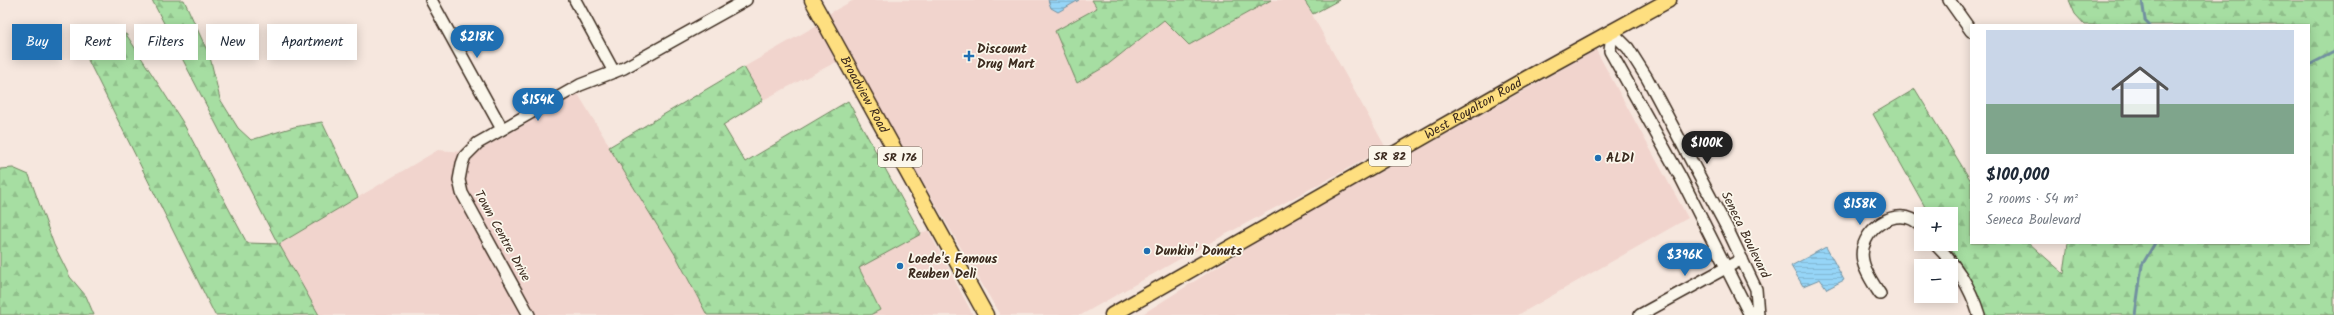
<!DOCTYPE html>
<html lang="en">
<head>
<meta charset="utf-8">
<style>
	:root { --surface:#fff; --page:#f6f6f7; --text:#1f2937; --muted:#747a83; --line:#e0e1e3; --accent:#1f6fb2 }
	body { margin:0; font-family:Kalam,sans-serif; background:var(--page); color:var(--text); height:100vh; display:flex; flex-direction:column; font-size:15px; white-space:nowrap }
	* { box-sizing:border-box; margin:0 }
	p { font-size:13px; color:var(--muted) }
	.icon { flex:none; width:22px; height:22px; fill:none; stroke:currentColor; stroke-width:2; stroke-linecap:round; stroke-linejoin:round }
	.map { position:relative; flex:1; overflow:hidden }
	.panel { position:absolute; left:1970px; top:24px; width:340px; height:220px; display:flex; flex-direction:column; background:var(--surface); border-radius:0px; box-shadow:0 2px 10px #0003 }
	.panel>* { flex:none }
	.hud { position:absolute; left:12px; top:24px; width:380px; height:36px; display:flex; gap:8px }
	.fabs { position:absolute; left:1914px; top:207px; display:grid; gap:8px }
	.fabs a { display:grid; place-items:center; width:44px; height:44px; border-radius:0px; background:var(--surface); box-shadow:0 2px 10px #0003; font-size:20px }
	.price { position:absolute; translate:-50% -34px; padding:0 9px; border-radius:14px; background:var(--accent); color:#fff; font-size:13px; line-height:26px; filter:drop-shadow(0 1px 2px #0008) }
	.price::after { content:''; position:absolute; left:50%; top:24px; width:12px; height:9px; margin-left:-6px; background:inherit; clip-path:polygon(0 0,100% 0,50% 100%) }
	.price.selected { background:#222; color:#fff }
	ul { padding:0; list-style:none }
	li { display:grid; align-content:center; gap:8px; height:212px; padding:0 16px }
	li+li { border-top:1px solid var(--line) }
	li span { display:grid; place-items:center; height:124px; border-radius:0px; color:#555 }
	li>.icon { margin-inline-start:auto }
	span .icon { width:72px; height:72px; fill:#fffc; stroke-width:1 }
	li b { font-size:17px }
	.pill { padding:0 14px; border-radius:0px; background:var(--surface); box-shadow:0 2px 10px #0003; font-size:14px; line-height:36px }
	.pill.selected { background:var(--accent); color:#fff }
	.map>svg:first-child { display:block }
	.built { fill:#f1d4cd }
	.forest { fill:url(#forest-firs); stroke:#708460 }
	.water { fill:url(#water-rules); stroke:#7291a0 }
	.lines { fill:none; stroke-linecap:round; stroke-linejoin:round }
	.stream { stroke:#7291a0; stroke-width:3 }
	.minor-casing { stroke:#3b2a1e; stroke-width:14 }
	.major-casing { stroke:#3b2a1e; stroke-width:17 }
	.minor { stroke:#fbf7ec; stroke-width:11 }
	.major { stroke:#fedf80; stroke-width:14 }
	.poi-dot { fill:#1f6fb2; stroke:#fbf7ec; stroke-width:1.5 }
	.labels { text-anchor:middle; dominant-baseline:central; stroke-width:3.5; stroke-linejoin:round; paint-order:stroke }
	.shield { fill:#fbf7ec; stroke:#75685c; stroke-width:1 }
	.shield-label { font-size:12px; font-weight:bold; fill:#3b2a1e }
	.poi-label { font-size:13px; font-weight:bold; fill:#3b2a1e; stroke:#fbf7ec; text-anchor:start }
	.street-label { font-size:13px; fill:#3b2a1e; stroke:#fbf7ec }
</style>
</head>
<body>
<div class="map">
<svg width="2334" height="315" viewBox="0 0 2334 315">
	<defs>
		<pattern id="forest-firs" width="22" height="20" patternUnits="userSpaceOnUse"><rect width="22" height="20" fill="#a6dea2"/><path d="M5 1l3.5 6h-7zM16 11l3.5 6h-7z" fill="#90bf8b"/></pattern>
		<pattern id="water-rules" width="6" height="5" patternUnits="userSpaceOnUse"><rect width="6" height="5" fill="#96d5f7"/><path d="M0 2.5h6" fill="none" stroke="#82b7d3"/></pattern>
	</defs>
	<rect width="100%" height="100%" fill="#f6e7de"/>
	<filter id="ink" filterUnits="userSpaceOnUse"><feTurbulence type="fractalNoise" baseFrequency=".025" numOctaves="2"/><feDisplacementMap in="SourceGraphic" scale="8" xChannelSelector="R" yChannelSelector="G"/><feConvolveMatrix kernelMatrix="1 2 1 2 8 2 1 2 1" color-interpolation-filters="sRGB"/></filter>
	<g filter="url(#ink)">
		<g class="built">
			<path d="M 854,0 L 1092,0 L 1097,8 L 1055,31 L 1077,83 L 1106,66 L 1165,19 L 1189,45 L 1271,0 L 1304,0 L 1386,148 L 1178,260 L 1081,315 L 1000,315 L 912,164 L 828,14 Z"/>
			<path d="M 819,24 L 840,60 L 763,100 L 744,67 Z"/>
			<path d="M 1596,50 L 1688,218 L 1518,315 L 1141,315 L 1271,233 Z"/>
			<path d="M 578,94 L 676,256 L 707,315 L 319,315 L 279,244 L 438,150 L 475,153 Z"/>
			<path d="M 928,230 L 973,315 L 870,315 L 880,310 L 859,268 Z"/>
		</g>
		<g class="forest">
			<path d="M 152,0 L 184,0 L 210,57 L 220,99 L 238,128 L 251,140 L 294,127 L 322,122 L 358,197 L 279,244 L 319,315 L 215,315 L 84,52 L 110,38 L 126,34 L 182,121 L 247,243 L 278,244 Z"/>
			<path d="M 1092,0 L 1271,0 L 1189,45 L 1164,20 L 1106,66 L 1077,83 L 1055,31 L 1097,8 Z"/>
			<path d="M 1304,0 L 1339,0 L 1313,14 Z"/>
			<path d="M 2069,0 L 2334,0 L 2334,315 L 1982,315 L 1979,298 L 1948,244 L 1951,244 L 1951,214 L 1929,214 L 1873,114 L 1915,89 L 1971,181 L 1971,243 L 2029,243 L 2064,274 L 2068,243 L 2309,243 L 2309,25 L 2085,25 L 2075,14 Z"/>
			<path d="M 744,67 L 763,100 L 723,125 L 745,162 L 848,101 L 921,234 L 859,268 L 880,310 L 870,315 L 707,315 L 676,256 L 609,147 Z"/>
			<path d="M 13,168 L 29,175 L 54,245 L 70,277 L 86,296 L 94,315 L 0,315 L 0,169 Z"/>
		</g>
		<g class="water">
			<path d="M 1048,0 L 1079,0 L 1058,12 L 1051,8 Z"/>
			<path d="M 1826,247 L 1844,280 L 1827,289 L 1820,279 L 1803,286 L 1791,266 Z"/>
		</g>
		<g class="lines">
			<g class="stream">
				<path d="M 2142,0 L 2145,20 L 2150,25"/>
				<path d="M 2309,65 L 2334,52"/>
				<path d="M 2135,315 L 2142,265 L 2155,243"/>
			</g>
			<defs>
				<g id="minor">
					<path d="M 431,0 L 502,129"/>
					<path d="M 575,0 L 614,72"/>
					<path d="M 1949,0 L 1971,31"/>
					<path d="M 1612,32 L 1628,48 L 1647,78 L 1727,228 L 1756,289 L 1758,315"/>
					<path d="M 1612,32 L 1610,51 L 1681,178 L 1750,315"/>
					<path d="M 1935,244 C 1956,265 1970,286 1979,315"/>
					<path d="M 1880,294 C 1874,285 1865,272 1863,261 C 1856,232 1898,201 1921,226"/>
					<path d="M 529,315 L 462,193 L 459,180 L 462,164 L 465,156 L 478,143 L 580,85 L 624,68 L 746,0"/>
					<path d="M 1640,315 L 1742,259"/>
				</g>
				<g id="major">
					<path id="s1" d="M 812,0 L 986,315"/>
					<path id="s2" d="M 1112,315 L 1527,78 L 1669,0"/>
				</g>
			</defs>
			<use href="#minor" class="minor-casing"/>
			<use href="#major" class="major-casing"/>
			<use href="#minor" class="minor"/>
			<use href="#major" class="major"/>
		</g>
	</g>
	<g class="poi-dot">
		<path d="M967 50h4v4h4v4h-4v4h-4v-4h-4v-4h4z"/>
		<circle cx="1598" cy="158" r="4"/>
		<circle cx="1147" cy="251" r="4"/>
		<circle cx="900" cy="266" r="4"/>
	</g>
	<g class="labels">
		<g class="shield">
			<rect x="1369" y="146" width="42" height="20" rx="3"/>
			<rect x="878" y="147" width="44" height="20" rx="3"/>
		</g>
		<g class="shield-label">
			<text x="1390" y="156">SR 82</text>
			<text x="900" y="157">SR 176</text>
		</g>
		<g class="poi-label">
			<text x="977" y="49">Discount<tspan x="977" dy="15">Drug Mart</tspan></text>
			<text x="1606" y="158">ALDI</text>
			<text x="1155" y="251">Dunkin' Donuts</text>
			<text x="908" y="259">Loede's Famous<tspan x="908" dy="15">Reuben Deli</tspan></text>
		</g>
		<g class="street-label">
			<text stroke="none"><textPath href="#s1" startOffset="108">Broadview Road</textPath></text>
			<text stroke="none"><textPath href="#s2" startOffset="416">West Royalton Road</textPath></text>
			<text transform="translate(1745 235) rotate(64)">Seneca Boulevard</text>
			<text transform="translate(502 236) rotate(61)">Town Centre Drive</text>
		</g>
	</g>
</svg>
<div class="fabs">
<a>+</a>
<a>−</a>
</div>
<b class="price" style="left:477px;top:59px">$218K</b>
<b class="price" style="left:538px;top:122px">$154K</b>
<b class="price selected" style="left:1707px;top:165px">$100K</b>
<b class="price" style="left:1860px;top:226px">$158K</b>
<b class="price" style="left:1685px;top:277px">$396K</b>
<div class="hud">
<a class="pill selected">Buy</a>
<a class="pill">Rent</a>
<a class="pill">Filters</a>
<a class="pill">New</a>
<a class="pill">Apartment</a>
</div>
<section class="panel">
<ul>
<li><span style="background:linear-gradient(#c9d6e8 60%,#7fa58c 0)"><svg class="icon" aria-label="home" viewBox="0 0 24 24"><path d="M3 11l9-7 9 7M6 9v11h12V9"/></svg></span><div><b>$100,000</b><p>2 rooms · 54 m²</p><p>Seneca Boulevard</p></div></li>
</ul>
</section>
</div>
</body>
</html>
